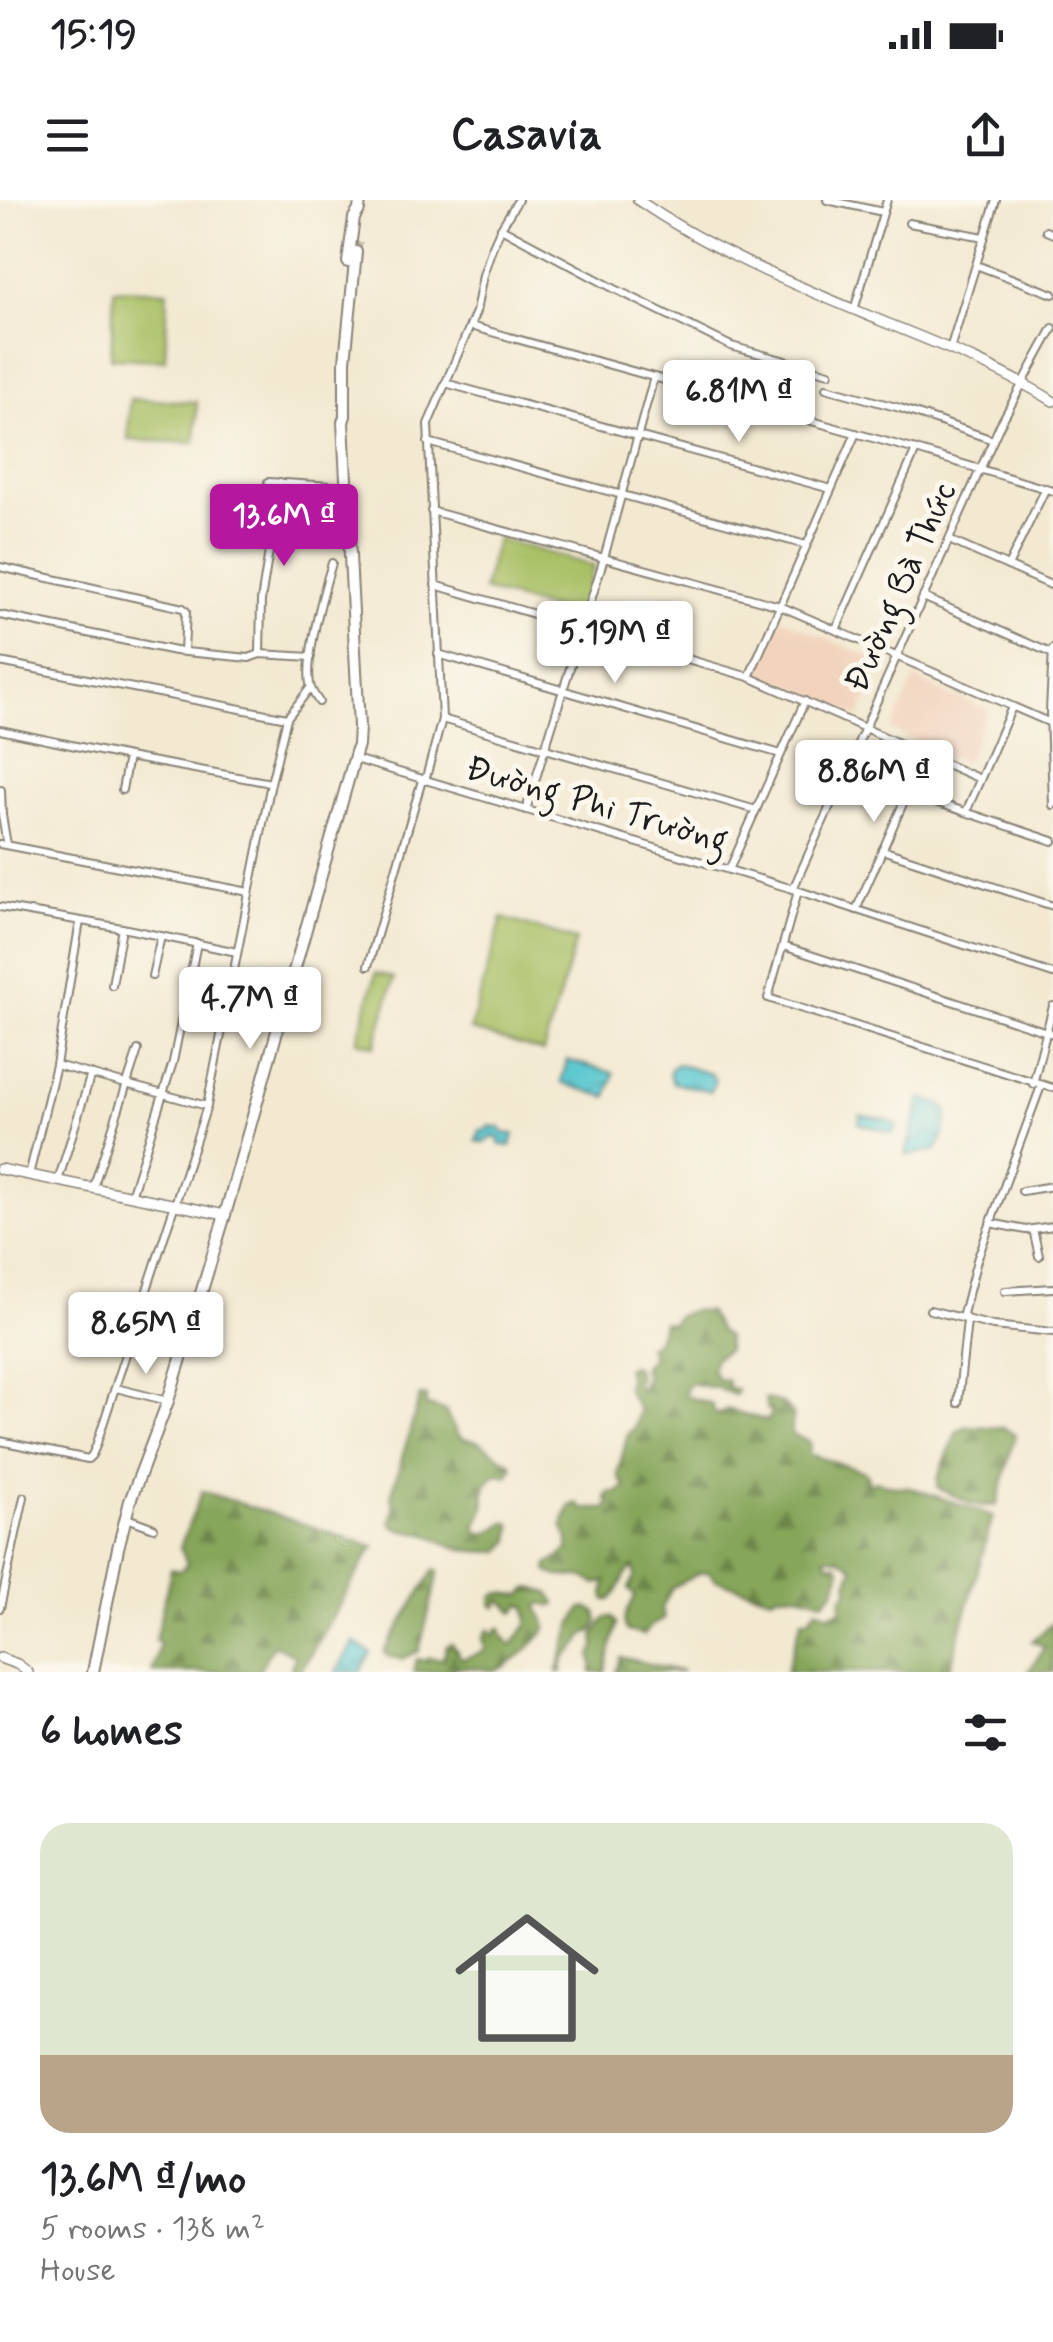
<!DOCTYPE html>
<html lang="en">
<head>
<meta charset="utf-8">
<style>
	:root { --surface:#fff; --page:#f6f6f6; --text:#202124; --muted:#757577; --accent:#b5179e }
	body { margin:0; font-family:Mynerve,sans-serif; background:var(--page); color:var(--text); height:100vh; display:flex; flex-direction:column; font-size:38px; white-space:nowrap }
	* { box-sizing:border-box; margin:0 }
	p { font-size:32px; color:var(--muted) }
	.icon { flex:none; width:55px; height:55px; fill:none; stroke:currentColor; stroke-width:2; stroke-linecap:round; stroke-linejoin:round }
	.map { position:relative; height:1472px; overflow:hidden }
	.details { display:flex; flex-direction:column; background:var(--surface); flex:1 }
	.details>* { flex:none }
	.price { position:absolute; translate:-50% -85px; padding:0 22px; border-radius:10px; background:#fff; color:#222; font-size:32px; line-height:65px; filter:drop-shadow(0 2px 5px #0008) }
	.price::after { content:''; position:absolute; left:50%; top:60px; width:30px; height:22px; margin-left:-15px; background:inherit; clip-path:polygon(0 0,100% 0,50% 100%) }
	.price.selected { background:var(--accent); color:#fff }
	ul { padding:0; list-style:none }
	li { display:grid; align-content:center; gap:20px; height:530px; padding:0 40px }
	li span { display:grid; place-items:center; height:310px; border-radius:30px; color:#555 }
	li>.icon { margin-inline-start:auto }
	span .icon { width:180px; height:180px; fill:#fffc; stroke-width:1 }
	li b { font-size:42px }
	h2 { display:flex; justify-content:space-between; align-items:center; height:120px; padding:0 40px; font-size:42px }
	.status { display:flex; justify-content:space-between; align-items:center; height:70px; padding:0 50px; background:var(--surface); direction:ltr }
	.status svg { height:28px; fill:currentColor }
	header { display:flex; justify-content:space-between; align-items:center; height:130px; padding:0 40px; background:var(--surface); font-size:45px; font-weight:700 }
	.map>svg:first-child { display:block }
	.built { fill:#f2d4be }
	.green { fill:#a9c065; stroke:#626e40; stroke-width:2.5 }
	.forest { fill:url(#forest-firs); stroke:#51613b; stroke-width:2.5 }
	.water { fill:url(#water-waves); stroke:#3c7276; stroke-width:2.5 }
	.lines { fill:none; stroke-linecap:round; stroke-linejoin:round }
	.secondary-tunnel { stroke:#c8c0ad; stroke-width:10; stroke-dasharray:10 5; stroke-linecap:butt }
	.minor-casing { stroke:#888276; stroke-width:10 }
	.tertiary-casing { stroke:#888276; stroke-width:12 }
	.secondary-casing { stroke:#888276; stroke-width:14 }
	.minor { stroke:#fff; stroke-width:6 }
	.tertiary { stroke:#fff; stroke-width:9 }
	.secondary { stroke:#fff; stroke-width:10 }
	.labels { text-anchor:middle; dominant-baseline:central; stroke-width:10; stroke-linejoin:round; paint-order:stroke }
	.street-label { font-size:35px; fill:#1c1c1c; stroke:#fbf7ec }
</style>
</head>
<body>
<div class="status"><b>15:19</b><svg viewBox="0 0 49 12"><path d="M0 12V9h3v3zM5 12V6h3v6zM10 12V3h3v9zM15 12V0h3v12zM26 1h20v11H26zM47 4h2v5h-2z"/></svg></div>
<header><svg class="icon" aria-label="menu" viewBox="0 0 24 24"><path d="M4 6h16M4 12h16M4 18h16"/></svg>Casavia<svg class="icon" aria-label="share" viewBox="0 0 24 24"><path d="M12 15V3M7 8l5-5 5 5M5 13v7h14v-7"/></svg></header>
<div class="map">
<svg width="1053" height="1472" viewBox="0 0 1053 1472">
	<defs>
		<pattern id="forest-firs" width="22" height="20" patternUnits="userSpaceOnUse" patternTransform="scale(2.5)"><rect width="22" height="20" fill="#86a65a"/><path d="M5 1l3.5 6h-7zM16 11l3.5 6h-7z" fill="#6d864a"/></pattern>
		<pattern id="water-waves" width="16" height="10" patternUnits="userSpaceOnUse" patternTransform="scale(2.5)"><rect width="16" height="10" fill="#5bc8d0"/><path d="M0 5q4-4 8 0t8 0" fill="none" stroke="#4fabb2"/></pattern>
	</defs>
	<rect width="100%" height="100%" fill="#fbf7ec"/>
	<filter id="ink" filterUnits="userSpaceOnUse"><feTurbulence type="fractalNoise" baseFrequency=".01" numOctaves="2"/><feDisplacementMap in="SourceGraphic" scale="20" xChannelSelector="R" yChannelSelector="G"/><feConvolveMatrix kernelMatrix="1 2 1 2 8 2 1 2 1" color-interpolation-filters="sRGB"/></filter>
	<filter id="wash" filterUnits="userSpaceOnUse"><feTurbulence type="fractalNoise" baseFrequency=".0048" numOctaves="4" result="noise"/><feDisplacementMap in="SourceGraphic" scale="40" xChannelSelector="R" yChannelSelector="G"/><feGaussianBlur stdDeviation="2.25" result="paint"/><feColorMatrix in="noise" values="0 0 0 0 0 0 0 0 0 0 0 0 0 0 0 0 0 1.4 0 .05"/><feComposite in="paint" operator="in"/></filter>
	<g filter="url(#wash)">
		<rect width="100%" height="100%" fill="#f3e9d1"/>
		<g class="built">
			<path d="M 780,417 L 883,463 L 859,517 L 757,471 Z"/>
			<path d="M 915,478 L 955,499 L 960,498 L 988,510 L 965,563 L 891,530 Z"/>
		</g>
		<g class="green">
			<path d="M 114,89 L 168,91 L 165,160 L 111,158 Z"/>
			<path d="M 130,199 L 197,202 L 195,243 L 128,240 Z"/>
			<path d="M 497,338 L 594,366 L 579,417 L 483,390 Z"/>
			<path d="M 502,718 L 576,740 L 543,852 L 470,830 Z"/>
			<path d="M 376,773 L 394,778 L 375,846 L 357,841 Z"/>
		</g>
		<g class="forest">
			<path d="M 693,1110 L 708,1112 L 719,1131 L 727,1137 L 727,1150 L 714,1159 L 712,1169 L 718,1180 L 725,1179 L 728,1182 L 727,1187 L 738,1190 L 734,1195 L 712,1186 L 709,1187 L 691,1183 L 687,1186 L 685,1196 L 712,1204 L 714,1212 L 717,1215 L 727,1209 L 768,1221 L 772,1211 L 767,1209 L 765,1199 L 782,1203 L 793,1214 L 791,1230 L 793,1235 L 810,1242 L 809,1254 L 863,1271 L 867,1275 L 869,1284 L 876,1281 L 898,1287 L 910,1287 L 993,1316 L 949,1472 L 786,1472 L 802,1419 L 809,1419 L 817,1408 L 829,1414 L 841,1410 L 842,1397 L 849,1389 L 847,1383 L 853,1368 C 849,1361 833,1356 825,1357 L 828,1363 L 837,1364 L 841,1370 L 834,1391 L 824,1401 C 805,1396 790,1389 771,1397 L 715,1380 L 709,1372 L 699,1373 L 672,1388 L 662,1407 L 664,1419 L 652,1425 L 644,1435 L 627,1431 C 619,1417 630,1408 635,1396 L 629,1388 L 635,1376 L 634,1367 C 621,1373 622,1391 610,1400 L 606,1400 L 604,1396 L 606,1381 L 596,1384 C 592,1382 588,1379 583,1378 C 570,1374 560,1380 547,1371 L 548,1365 L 568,1350 L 568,1337 L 562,1326 L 570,1306 L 578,1303 L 582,1309 L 606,1309 L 610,1302 L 606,1299 L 608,1293 L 618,1292 L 625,1286 L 619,1278 L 618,1272 L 628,1233 L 634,1229 L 639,1211 C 635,1199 620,1189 629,1178 L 626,1168 L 631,1165 L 636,1168 L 638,1178 L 636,1187 L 642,1188 L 646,1173 L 643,1172 L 643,1166 L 652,1157 L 648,1146 L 657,1140 L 663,1122 L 672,1124 L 677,1116 Z"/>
			<path d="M 420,1196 L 427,1197 L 425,1205 L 445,1211 L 457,1234 L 463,1239 L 477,1241 L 511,1263 L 513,1267 L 507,1276 L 497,1273 C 475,1291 490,1296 482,1313 C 480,1319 476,1324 475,1329 C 486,1340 496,1327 507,1322 L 512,1325 L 510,1341 L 501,1351 C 485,1353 467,1351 451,1346 C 443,1343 437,1338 429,1335 C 414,1330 402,1335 391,1323 L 394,1307 L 391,1296 Z"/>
			<path d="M 967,1226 L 1004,1228 L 1015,1235 L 997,1305 L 983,1306 L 970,1303 L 938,1288 L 938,1278 L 957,1231 Z"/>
			<path d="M 202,1291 L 375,1347 L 370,1352 L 300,1472 L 292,1471 L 291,1467 L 295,1456 L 274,1444 L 258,1472 L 152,1472 L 160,1443 L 155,1441 L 171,1369 L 180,1371 L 187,1364 L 180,1347 Z"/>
			<path d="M 434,1370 L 439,1371 L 419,1451 L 402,1459 L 387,1456 L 384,1452 Z"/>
			<path d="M 532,1388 L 549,1393 L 556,1403 L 554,1406 L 542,1403 L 538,1406 C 539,1415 548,1419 546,1429 C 538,1440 508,1470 494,1470 C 480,1470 468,1465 453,1468 L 454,1472 L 413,1472 L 417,1459 L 427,1461 L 428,1458 L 443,1459 L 447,1446 L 452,1444 L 462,1459 L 485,1451 L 483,1437 L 489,1429 L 494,1435 L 497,1429 L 501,1428 L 503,1436 L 512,1446 L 528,1423 L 526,1407 L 521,1405 L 514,1412 L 500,1399 L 497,1407 L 494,1407 L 492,1404 L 493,1396 L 500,1393 L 522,1395 L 528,1389 Z"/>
			<path d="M 582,1408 L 589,1408 L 596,1412 L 598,1421 L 594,1430 L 584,1435 C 580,1451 561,1451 562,1472 L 557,1472 L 573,1422 Z"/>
			<path d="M 606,1417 L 613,1417 L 617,1424 L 605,1472 L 591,1472 L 593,1466 L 591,1456 L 595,1447 L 594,1435 Z"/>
			<path d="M 1053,1423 L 1053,1472 L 1028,1472 L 1045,1447 L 1032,1441 Z"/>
			<path d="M 621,1457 L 683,1472 L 616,1472 Z"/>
		</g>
		<g class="water">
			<path d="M 567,860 L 614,873 L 607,897 L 561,883 Z"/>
			<path d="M 677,864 L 711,874 L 715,880 L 711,891 L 673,883 L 669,874 L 672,867 Z"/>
			<path d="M 921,898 L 940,904 L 948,911 C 947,923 943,941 935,951 L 907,955 L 906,954 Z"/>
			<path d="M 860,915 L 885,919 L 896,924 L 897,927 L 892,933 L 859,923 Z"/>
			<path d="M 490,926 L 501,928 L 503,933 L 514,934 L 511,946 L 500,945 L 498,939 L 493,937 L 485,943 L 476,941 L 480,930 L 486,930 Z"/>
			<path d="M 354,1442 L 371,1453 L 360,1472 L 336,1472 Z"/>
		</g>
	</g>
	<g filter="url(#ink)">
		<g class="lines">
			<path class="secondary-tunnel" d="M 356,52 L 358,41"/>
			<defs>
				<g id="minor">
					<path d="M 827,0 L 883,12"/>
					<path d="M 909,23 L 984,37"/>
					<path d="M 501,28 L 615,89 L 731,146 L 829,173"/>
					<path d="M 1046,31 L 1053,34"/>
					<path d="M 976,65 L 1053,94"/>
					<path d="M 854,110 L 887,0"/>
					<path d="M 470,126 L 916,250 L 1053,291"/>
					<path d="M 950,149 L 996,0"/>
					<path d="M 445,183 L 831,289"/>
					<path d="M 826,188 L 900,208 L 993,240"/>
					<path d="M 428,242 L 806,345"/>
					<path d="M 268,282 L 347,287"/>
					<path d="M 431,311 L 780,406 L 1053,524"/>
					<path d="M 949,340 L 1053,386"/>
					<path d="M 1008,366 L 1046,288"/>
					<path d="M 0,367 L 183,408 L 186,411 L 184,451"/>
					<path d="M 435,385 L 749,477 L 980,579"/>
					<path d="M 923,397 L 1053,454"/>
					<path d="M 0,415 L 175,451 L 249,458 L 260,454 L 311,457"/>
					<path d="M 836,430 L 916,250"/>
					<path d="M 1053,449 L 1050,511 L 1053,605"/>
					<path d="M 260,454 L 261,401 L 280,282"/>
					<path d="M 438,454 L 781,554"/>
					<path d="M 0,462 L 287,518"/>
					<path d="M 749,477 L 856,233"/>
					<path d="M 319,502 C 317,499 312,491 311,488 C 303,464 324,389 332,363"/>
					<path d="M 442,519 L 756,610"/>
					<path d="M 0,530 L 128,557 L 271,583"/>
					<path d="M 355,559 L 793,689 L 1053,774"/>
					<path d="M 425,581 L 442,519 L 428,224 L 476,112 L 483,75 L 492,48 L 501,28 L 518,0"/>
					<path d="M 1,590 L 2,615 L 7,645"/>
					<path d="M 122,590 L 128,557"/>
					<path d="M 908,593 L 1053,641"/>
					<path d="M 526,610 L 604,358 L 654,177"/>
					<path d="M 966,612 L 1012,507"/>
					<path d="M 0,644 L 249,692"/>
					<path d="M 882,650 L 1053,706"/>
					<path d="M 729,670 L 805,501"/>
					<path d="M 793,689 L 1000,225 L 1053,128"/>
					<path d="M 798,691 L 768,798 L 1053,888"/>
					<path d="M 0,707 L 122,728 L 237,752"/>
					<path d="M 856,710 L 925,554"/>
					<path d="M 783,746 L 1053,834"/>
					<path d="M 368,766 L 422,580"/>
					<path d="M 152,776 L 161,736"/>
					<path d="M 112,785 L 122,728"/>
					<path d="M 56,865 L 207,906"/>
					<path d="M 1033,884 L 1053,806"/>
					<path d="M 29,975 L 56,865 L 80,721"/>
					<path d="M 58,981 L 91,874"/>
					<path d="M 93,988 L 138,850"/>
					<path d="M 1022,991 L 1053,986"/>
					<path d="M 131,996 L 173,862 L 197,743"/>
					<path d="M 990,1023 L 1026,1030 L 1053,1026"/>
					<path d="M 1033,1029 L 1039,1056"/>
					<path d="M 1005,1091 L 1053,1088"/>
					<path d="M 930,1110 L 993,1126 L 1053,1132"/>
					<path d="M 116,1188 L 168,1201"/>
					<path d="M 958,1203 L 967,1121 L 963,1114 L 977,1060 L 1041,886"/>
					<path d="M 0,1241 L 88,1259 L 92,1255 L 96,1246 L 207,906 L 271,583 L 287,518 L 310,488"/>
					<path d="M 127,1318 L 154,1328"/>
					<path d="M 0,1408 L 24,1297"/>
				</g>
				<g id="tertiary">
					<path d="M 638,0 C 713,52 795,85 879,120 C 938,144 998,167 1053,201"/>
					<path d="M 0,969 L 225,1015"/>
					<path d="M 0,1458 L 17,1464 L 28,1472"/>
				</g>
				<g id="secondary">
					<path d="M 348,62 L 354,18 L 359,10 L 360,0"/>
					<path d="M 93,1472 L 118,1348 L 130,1301 L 168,1201 L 225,1015 L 358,545 L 359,527 L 343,222 L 345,216 L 345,161 L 356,52"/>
				</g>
			</defs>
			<use href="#minor" class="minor-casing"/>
			<use href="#tertiary" class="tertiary-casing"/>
			<use href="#secondary" class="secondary-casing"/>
			<use href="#minor" class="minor"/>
			<use href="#tertiary" class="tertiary"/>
			<use href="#secondary" class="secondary"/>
		</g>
	</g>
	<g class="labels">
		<g class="street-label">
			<text transform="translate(901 387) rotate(-66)">Đường Bà Thức</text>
			<text transform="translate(597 605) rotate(16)">Đường Phi Trường</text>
		</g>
	</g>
</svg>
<b class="price" style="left:739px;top:245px">6.81M ₫</b>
<b class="price selected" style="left:284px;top:369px">13.6M ₫</b>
<b class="price" style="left:615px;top:486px">5.19M ₫</b>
<b class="price" style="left:874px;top:625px">8.86M ₫</b>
<b class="price" style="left:250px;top:852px">4.7M ₫</b>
<b class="price" style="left:146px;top:1177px">8.65M ₫</b>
</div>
<section class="details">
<h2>6 homes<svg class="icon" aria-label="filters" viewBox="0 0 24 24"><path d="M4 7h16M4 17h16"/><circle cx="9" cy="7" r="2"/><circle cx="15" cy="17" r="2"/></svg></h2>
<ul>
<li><span style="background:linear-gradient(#dfe7d0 75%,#b9a48a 0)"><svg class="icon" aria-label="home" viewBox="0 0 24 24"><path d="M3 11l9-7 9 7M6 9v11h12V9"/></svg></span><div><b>13.6M ₫/mo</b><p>5 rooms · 138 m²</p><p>House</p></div></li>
</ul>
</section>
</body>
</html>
